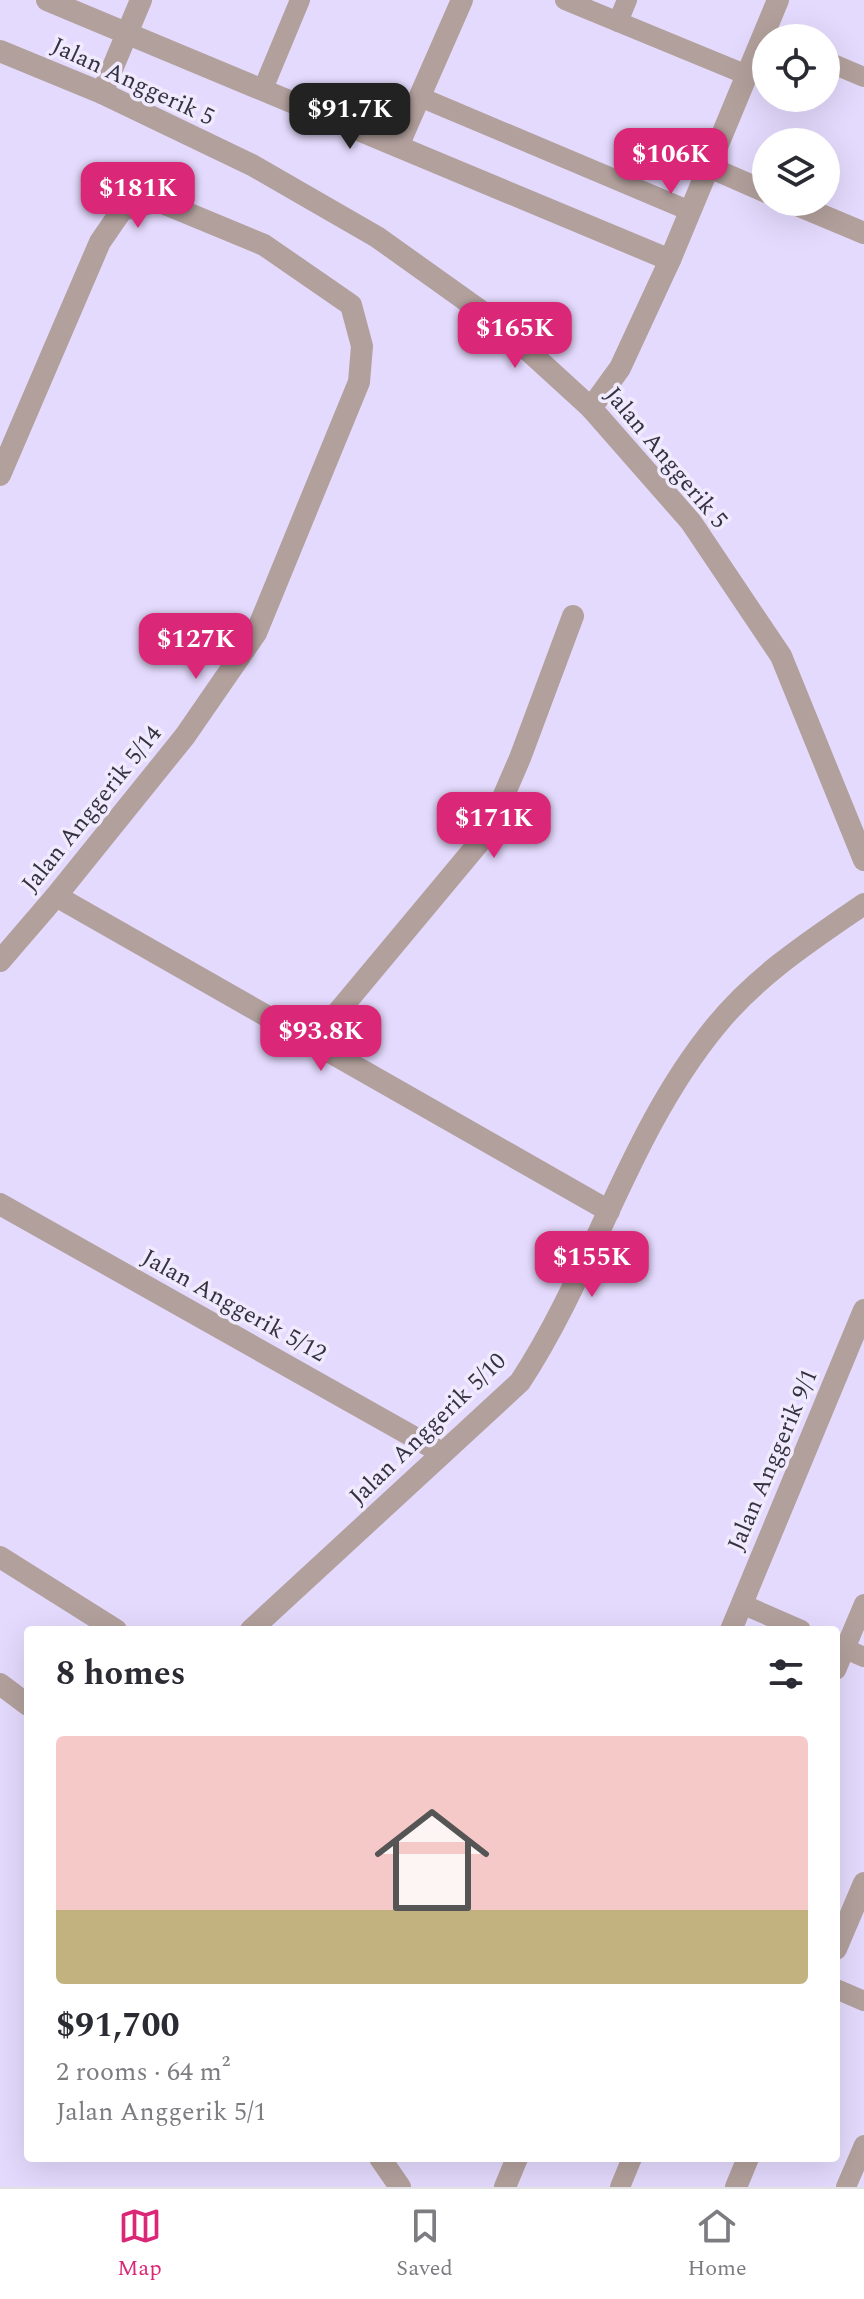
<!DOCTYPE html>
<html lang="en">
<head>
<meta charset="utf-8">
<style>
	:root { --surface:#fff; --page:#f2f2f3; --text:#2b2b33; --muted:#7c7c81; --line:#e1e1e2; --accent:#db2777 }
	body { margin:0; font-family:Spectral,serif; background:var(--page); color:var(--text); height:100vh; display:flex; flex-direction:column; font-size:30px; white-space:nowrap }
	* { box-sizing:border-box; margin:0 }
	p { font-size:26px; color:var(--muted) }
	.icon { flex:none; width:44px; height:44px; fill:none; stroke:currentColor; stroke-width:2; stroke-linecap:round; stroke-linejoin:round }
	.map { position:relative; flex:1; overflow:hidden }
	.details { position:absolute; left:24px; top:1626px; width:816px; height:536px; display:flex; flex-direction:column; background:var(--surface); border-radius:8px; box-shadow:0 8px 32px #0002 }
	.details>* { flex:none }
	.tools { position:absolute; left:752px; top:24px; display:grid; gap:16px }
	.tools a { display:grid; place-items:center; width:88px; height:88px; border-radius:50%; background:var(--surface); box-shadow:0 8px 32px #0002; font-size:40px }
	.price { position:absolute; translate:-50% -68px; padding:0 18px; border-radius:16px; background:var(--accent); color:#fff; font-size:26px; line-height:52px; filter:drop-shadow(0 2px 4px #0008) }
	.price::after { content:''; position:absolute; left:50%; top:48px; width:24px; height:18px; margin-left:-12px; background:inherit; clip-path:polygon(0 0,100% 0,50% 100%) }
	.price.selected { background:#222; color:#fff }
	ul { padding:0; list-style:none }
	li { display:grid; align-content:center; gap:16px; height:424px; padding:0 32px }
	li span { display:grid; place-items:center; height:248px; border-radius:8px; color:#555 }
	li>.icon { margin-inline-start:auto }
	span .icon { width:144px; height:144px; fill:#fffc; stroke-width:1 }
	li b { font-size:34px }
	h2 { display:flex; justify-content:space-between; align-items:center; height:96px; padding:0 32px; font-size:34px }
	.menu { display:flex; justify-content:space-around; align-items:center; height:112px; border-top:2px solid var(--line); background:var(--surface); font-size:22px; color:var(--muted) }
	.menu a { display:grid; justify-items:center; gap:4px }
	.menu .selected { color:var(--accent) }
	.map>svg:first-child { display:block }
	.lines { fill:none; stroke-linecap:round; stroke-linejoin:round }
	.service { stroke:#b2a09c; stroke-width:20 }
	.minor { stroke:#b2a09c; stroke-width:22 }
	.labels { text-anchor:middle; dominant-baseline:central; stroke-width:7; stroke-linejoin:round; paint-order:stroke }
	.street-label { font-size:24px; fill:#35313f; stroke:#f0eaff }
</style>
</head>
<body>
<div class="map">
<svg width="864" height="2187" viewBox="0 0 864 2187">
	<rect width="100%" height="100%" fill="#e4dafd"/>
	<g class="lines">
		<g class="service">
			<path d="M 565,0 L 747,75"/>
			<path d="M 618,22 L 627,0"/>
			<path d="M 826,61 L 864,77"/>
			<path d="M 263,89 L 300,0"/>
			<path d="M 420,97 L 690,211"/>
			<path d="M 742,1604 L 801,1630"/>
			<path d="M 836,1645 L 864,1657"/>
			<path d="M 836,1670 L 864,1604"/>
			<path d="M 836,1989 L 864,2001"/>
			<path d="M 620,2187 L 632,2158"/>
			<path d="M 846,2187 L 864,2145"/>
		</g>
		<g class="minor">
			<path d="M 47,0 L 670,260"/>
			<path d="M 0,51 L 102,93 L 252,165 L 377,237 L 499,324 L 591,408 L 691,522 L 781,656 L 864,860"/>
			<path d="M 102,93 L 141,0"/>
			<path d="M 398,146 L 462,0"/>
			<path d="M 709,167 L 766,192"/>
			<path d="M 790,202 L 864,233"/>
			<path d="M 591,408 L 620,368 L 670,260 L 778,0"/>
			<path d="M 0,475 L 100,242 L 122,210 L 158,201 L 264,245 L 351,305 L 362,346 L 359,382 L 256,633 L 185,736 L 56,896 L 0,961"/>
			<path d="M 56,896 L 609,1211"/>
			<path d="M 313,1042 L 488,832 L 520,758 L 573,616"/>
			<path d="M 0,1204 L 442,1453"/>
			<path d="M 0,1557 L 116,1630"/>
			<path d="M 251,1630 L 520,1382 C 594,1269 629,1132 715,1027 C 756,976 810,941 864,904"/>
			<path d="M 731,1630 L 864,1310"/>
			<path d="M 0,1684 L 28,1705"/>
			<path d="M 836,1949 L 864,1883"/>
			<path d="M 380,2158 L 400,2187"/>
			<path d="M 505,2187 L 517,2158"/>
			<path d="M 736,2187 L 748,2158"/>
		</g>
	</g>
	<g class="labels">
		<g class="street-label">
			<text transform="translate(133 82) rotate(25)">Jalan Anggerik 5</text>
			<text transform="translate(666 458) rotate(50)">Jalan Anggerik 5</text>
			<text transform="translate(92 809) rotate(-51)">Jalan Anggerik 5/14</text>
			<text transform="translate(234 1306) rotate(29)">Jalan Anggerik 5/12</text>
			<text transform="translate(428 1429) rotate(-44)">Jalan Anggerik 5/10</text>
			<text transform="translate(773 1460) rotate(-67)">Jalan Anggerik 9/1</text>
		</g>
	</g>
</svg>
<div class="tools">
<a><svg class="icon" aria-label="locate" viewBox="0 0 24 24"><circle cx="12" cy="12" r="6"/><path d="M12 2v4M12 18v4M2 12h4M18 12h4"/></svg></a>
<a><svg class="icon" aria-label="layers" viewBox="0 0 24 24"><path d="M12 4l9 5-9 5-9-5zM3 14l9 5 9-5"/></svg></a>
</div>
<b class="price selected" style="left:350px;top:151px">$91.7K</b>
<b class="price" style="left:671px;top:196px">$106K</b>
<b class="price" style="left:138px;top:230px">$181K</b>
<b class="price" style="left:515px;top:370px">$165K</b>
<b class="price" style="left:196px;top:681px">$127K</b>
<b class="price" style="left:494px;top:860px">$171K</b>
<b class="price" style="left:321px;top:1073px">$93.8K</b>
<b class="price" style="left:592px;top:1299px">$155K</b>
<section class="details">
<h2>8 homes<svg class="icon" aria-label="filters" viewBox="0 0 24 24"><path d="M4 7h16M4 17h16"/><circle cx="9" cy="7" r="2"/><circle cx="15" cy="17" r="2"/></svg></h2>
<ul>
<li><span style="background:linear-gradient(#f6c9c9 70%,#c2b280 0)"><svg class="icon" aria-label="home" viewBox="0 0 24 24"><path d="M3 11l9-7 9 7M6 9v11h12V9"/></svg></span><div><b>$91,700</b><p>2 rooms · 64 m²</p><p>Jalan Anggerik 5/1</p></div></li>
</ul>
</section>
</div>
<nav class="menu">
<a class="selected"><svg class="icon" aria-label="map" viewBox="0 0 24 24"><path d="M3 6l6-2 6 2 6-2v14l-6 2-6-2-6 2zM9 4v14M15 6v14"/></svg>Map</a>
<a><svg class="icon" aria-label="saved" viewBox="0 0 24 24"><path d="M7 4h10v16l-5-4-5 4z"/></svg>Saved</a>
<a><svg class="icon" aria-label="home" viewBox="0 0 24 24"><path d="M3 11l9-7 9 7M6 9v11h12V9"/></svg>Home</a>
</nav>
</body>
</html>
